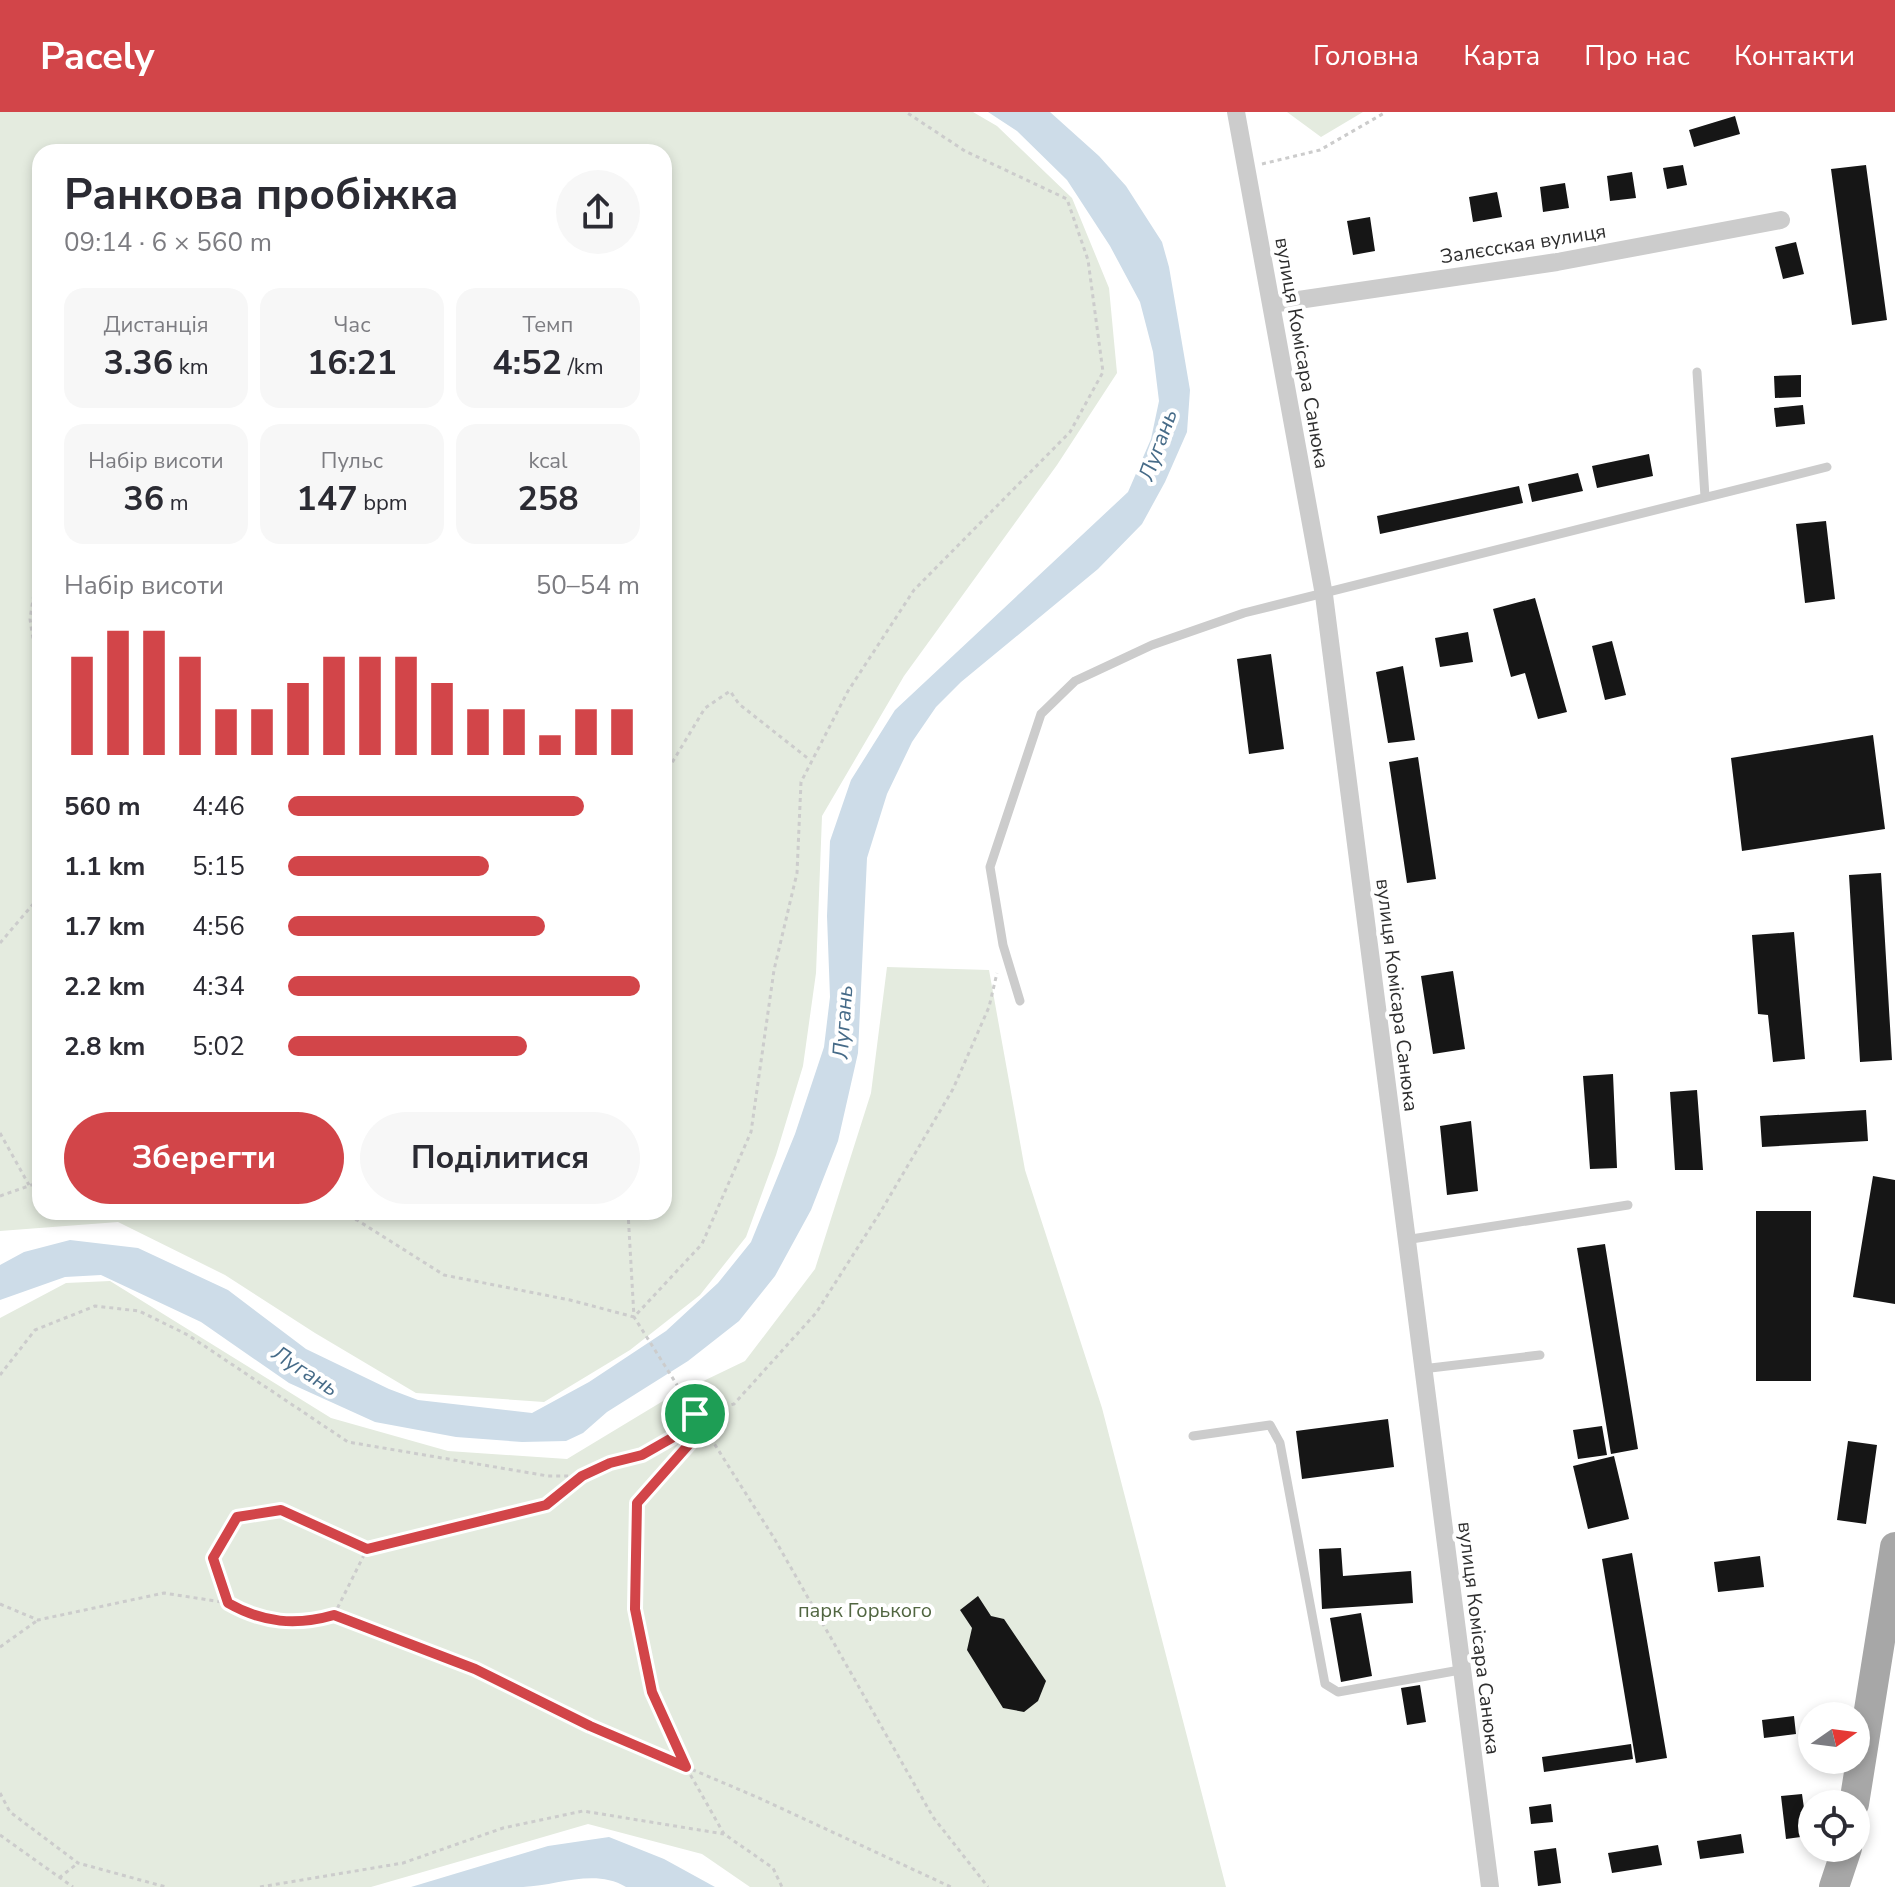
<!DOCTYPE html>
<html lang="uk">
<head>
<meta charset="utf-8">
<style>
	body { margin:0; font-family:"Nunito Sans",sans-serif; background:#f7f7f7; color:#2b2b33; height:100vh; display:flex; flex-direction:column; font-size:30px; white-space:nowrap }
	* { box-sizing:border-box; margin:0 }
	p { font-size:26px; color:#7c7c81 }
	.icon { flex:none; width:44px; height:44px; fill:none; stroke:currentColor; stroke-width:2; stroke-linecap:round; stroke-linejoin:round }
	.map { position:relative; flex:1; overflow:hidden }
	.sheet { position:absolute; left:32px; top:32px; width:640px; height:1076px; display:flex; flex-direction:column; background:#fff; border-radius:24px; box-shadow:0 4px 12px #0003 }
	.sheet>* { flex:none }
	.needle { width:52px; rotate:76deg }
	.controls { position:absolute; left:1798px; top:1590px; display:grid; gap:16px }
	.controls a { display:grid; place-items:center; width:72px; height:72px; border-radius:50%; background:#fff; box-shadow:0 4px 12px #0003; font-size:40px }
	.pin { position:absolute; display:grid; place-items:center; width:68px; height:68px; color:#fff; margin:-34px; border:4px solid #fff; border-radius:50%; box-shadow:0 2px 8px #0007 }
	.round { display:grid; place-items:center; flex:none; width:84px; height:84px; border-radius:42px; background:#f7f7f7 }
	.summary { display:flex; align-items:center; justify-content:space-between; height:136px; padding:0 32px }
	h1 { font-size:44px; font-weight:700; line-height:60px }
	.metrics { display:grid; grid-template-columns:repeat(3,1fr); gap:12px; height:136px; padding:8px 32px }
	.metrics div { display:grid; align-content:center; border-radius:20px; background:#f7f7f7; text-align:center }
	.metrics b { font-size:34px; font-weight:700 }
	.metrics small { font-size:22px; font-weight:400 }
	.metrics p { font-size:22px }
	.chart { height:224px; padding:16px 32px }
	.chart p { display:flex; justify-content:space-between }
	.chart svg { width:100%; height:144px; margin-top:8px; stroke:#d24549; stroke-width:6 }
	.button { display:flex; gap:16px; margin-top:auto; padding:16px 32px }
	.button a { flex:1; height:92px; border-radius:48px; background:#d24549; color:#fff; font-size:32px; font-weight:700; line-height:92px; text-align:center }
	.button a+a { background:#f7f7f7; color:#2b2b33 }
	ul { padding:0 32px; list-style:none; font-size:26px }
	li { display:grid; grid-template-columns:128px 96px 1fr; align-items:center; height:60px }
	li i { height:20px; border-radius:10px; background:#d24549 }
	header { display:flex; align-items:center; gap:48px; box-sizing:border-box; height:112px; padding:0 40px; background:#d24549; color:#fff }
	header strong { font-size:38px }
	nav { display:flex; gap:44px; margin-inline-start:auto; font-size:28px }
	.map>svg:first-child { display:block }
</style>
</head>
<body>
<header>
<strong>Pacely</strong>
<nav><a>Головна</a><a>Карта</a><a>Про нас</a><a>Контакти</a></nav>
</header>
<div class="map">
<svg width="1895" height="1775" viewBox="0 0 1895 1775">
	<rect width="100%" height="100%" fill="#fff"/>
	<path fill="#e4ebdf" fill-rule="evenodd" d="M0,0H973L997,14L1072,86L1109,176L1117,261L1057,353L904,564L822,704L816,861L803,954L776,1043L746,1125L700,1183L630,1238L544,1290L416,1281L315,1221L225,1163L118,1110L0,1119ZM40,40H664V1100H40Z
		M1287,0H1363L1321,25Z
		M887,855L989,858L1025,1058L1102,1296L1226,1775H750L702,1742L588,1712L371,1775H0V1206L66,1171L110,1169L331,1306L448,1339L567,1347L668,1286L745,1249L815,1157L871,981Z"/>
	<path fill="#cddce8" d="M988,0H1050L1099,44L1126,74L1162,130L1169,155L1190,278L1187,320L1165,370L1142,412L1098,457L961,570L936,595L912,630L887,682L867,746L858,941L838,1029L811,1098L775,1164L739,1209L688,1249L607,1300L583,1321L566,1329L522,1330L456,1325L375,1310L289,1271L201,1210L101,1163L65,1165L0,1188V1153L24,1140L70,1128L138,1136L228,1178L306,1237L389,1277L418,1288L532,1301L589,1270L666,1219L718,1171L751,1130L795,1022L824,935L830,885L827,804L830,729L851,668L895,598L1128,380L1151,327L1159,289L1153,240L1140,190L1110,134L1067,68L1017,19Z
		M609,1725L664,1747L715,1775H626C594,1756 557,1774 523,1775C486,1775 448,1775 411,1775L548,1734Z"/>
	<path fill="#161616" d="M1735,4L1740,22L1694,35L1689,18Z
		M1683,53L1687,73L1667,77L1663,56Z
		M1866,53L1887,208L1852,213L1831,57Z
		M1632,60L1636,86L1610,89L1607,64Z
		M1565,71L1569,96L1543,100L1540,75Z
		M1497,80L1502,105L1473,110L1469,85Z
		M1370,105L1375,139L1353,143L1347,109Z
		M1796,130L1804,162L1783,167L1775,135Z
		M1801,263V285L1775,286L1774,264Z
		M1803,293L1805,312L1776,315L1774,296Z
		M1649,342L1653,364L1597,376L1592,354Z
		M1578,361L1583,379L1532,390L1528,372Z
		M1519,374L1523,391L1380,422L1377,404Z
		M1826,409L1835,487L1805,491L1796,412Z
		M1535,486L1567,600L1538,607L1525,561L1511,565L1493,497Z
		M1468,520L1473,550L1440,555L1435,526Z
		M1612,529L1626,583L1605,588L1592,534Z
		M1271,542L1284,637L1249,642L1237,547Z
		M1403,554L1415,628L1388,631L1376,560Z
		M1873,623L1885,717L1742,739L1731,646Z
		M1418,645L1436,767L1407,771L1389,650Z
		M1881,761L1892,948L1860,950L1849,763Z
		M1794,820L1805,947L1773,950L1768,903L1758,902L1752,823Z
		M1453,859L1465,937L1433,942L1421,864Z
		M1613,962L1617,1056L1590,1057L1583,964Z
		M1697,978L1703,1058H1675L1670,980Z
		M1866,998L1868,1029L1762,1035L1760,1004Z
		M1471,1009L1478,1079L1447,1083L1440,1014Z
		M1873,1064L1895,1068V1192L1853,1185Z
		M1756,1099H1811V1269H1756Z
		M1605,1132L1638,1337L1611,1342L1577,1136Z
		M1388,1307L1394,1355L1302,1367L1296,1319Z
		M1602,1314L1607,1343L1578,1347L1573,1318Z
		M1848,1329L1877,1333L1866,1412L1837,1408Z
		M1614,1344L1629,1407L1588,1417L1573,1354Z
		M1341,1436L1343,1464L1411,1459L1413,1491L1322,1497L1319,1437Z
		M1632,1441L1667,1646L1636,1651L1602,1447Z
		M1760,1444L1764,1475L1718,1480L1714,1450Z
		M978,1484L991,1504L1004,1507L1046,1569L1038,1589L1024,1600L1003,1596L967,1538L972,1516L960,1498Z
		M1361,1501L1372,1564L1341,1570L1330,1506Z
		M1420,1573L1426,1610L1407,1613L1401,1576Z
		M1794,1604L1796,1622L1764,1626L1762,1608Z
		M1631,1632L1633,1647L1544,1660L1542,1645Z
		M1802,1682L1808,1724L1786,1727L1781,1684Z
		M1551,1692L1553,1710L1531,1712L1529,1695Z
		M1741,1722L1744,1741L1700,1747L1697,1729Z
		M1658,1733L1662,1753L1612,1761L1608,1741Z
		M1556,1736L1561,1771L1538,1774L1534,1739Z"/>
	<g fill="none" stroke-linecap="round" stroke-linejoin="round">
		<path stroke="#ccc" stroke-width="3" stroke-dasharray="4 4" stroke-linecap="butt" d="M1262,52L1320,38L1386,0
			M35,475L30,507L40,573
			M664,664L705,596L730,579L739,592L810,648
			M0,831L40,784
			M0,1021L29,1073
			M0,1084L40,1070
			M268,1100L275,1106L315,1100
			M324,1100L357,1108L444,1163L570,1188L634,1205L702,1132L751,1020L774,858L797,761L801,670L848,579L914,478L1070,320L1103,260L1088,148L1067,87L965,39L906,0
			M628,1100L634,1205L774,1426L933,1705L988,1775
			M0,1263L35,1218L95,1194L139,1199L188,1223L348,1330L548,1364H580
			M695,1302L691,1330L637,1391L635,1497L652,1580L686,1655L724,1722L773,1756L782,1775
			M367,1437L546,1393L582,1364L610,1351L642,1343L677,1323L695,1302L734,1292L816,1201L881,1099L953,977L989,895L997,861
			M228,1491L213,1446L237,1405L281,1398L367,1437L334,1503
			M0,1492L38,1508L164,1481L228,1491L272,1510L314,1509L334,1503L475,1557L590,1614L759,1686L951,1775
			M0,1535L38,1508
			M0,1681L10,1700L78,1751L166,1775
			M0,1723L73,1775
			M59,1766L78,1751
			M260,1775L403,1751L503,1716L583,1699L724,1722"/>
		<path stroke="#ccc" stroke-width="9" d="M1697,260L1705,385
			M1020,889L1003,833L990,755L1041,602L1075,569L1152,533L1244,501L1827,355
			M1405,1128L1628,1093
			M1422,1257L1540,1243
			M1193,1324L1270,1313L1280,1331L1325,1572L1338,1580L1460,1558"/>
		<path stroke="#ccc" stroke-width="18" d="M1236,0L1324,483L1490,1775
			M1271,192L1557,150L1781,108"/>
		<path stroke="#a7a7a7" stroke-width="30" d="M1854,1692L1895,1435
			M1834,1775L1847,1736"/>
	</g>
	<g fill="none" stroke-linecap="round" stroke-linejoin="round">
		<g stroke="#fff" stroke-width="16">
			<path id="route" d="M695,1302L691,1330L637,1391L635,1497L652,1580L686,1655L590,1614L475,1557L334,1503C296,1514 263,1511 228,1491L213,1446L237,1405L281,1398L367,1437L546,1393L582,1364L610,1351L642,1343L677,1323Z"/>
		</g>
		<use href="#route" stroke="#d24549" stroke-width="10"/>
	</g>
	<g text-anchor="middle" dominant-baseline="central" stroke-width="8" stroke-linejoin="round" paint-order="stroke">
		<g font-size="20" fill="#2f2f2f" stroke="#fff">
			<text transform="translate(1523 132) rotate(-9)">Залєсская вулиця</text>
			<text transform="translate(1302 241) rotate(80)">вулиця Комісара Санюка</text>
			<text transform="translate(1397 883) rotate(83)">вулиця Комісара Санюка</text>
			<text transform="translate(1479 1526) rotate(83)">вулиця Комісара Санюка</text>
		</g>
		<g font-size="20" fill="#516641" stroke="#fff">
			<text x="865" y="1498">парк Горького</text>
		</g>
		<g font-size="22" font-style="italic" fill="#466b88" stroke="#fff">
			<text transform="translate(1158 333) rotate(-70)">Лугань</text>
			<text transform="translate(843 910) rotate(-86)">Лугань</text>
			<text transform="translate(305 1259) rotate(33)">Лугань</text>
		</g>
	</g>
</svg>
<div class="controls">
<a><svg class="needle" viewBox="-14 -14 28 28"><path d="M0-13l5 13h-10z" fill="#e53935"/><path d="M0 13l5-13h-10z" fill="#7c7c81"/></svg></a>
<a><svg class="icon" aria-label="locate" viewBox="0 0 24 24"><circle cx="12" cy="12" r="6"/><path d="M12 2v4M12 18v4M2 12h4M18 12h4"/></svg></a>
</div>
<div class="pin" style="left:695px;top:1302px;background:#1e9e55"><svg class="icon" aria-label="arrive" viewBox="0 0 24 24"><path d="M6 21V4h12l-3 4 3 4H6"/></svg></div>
<section class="sheet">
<div class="summary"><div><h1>Ранкова пробіжка</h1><p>09:14 · 6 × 560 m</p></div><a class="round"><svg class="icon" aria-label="share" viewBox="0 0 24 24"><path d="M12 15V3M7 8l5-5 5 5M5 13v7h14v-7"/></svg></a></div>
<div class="metrics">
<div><p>Дистанція</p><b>3.36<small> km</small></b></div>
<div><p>Час</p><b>16:21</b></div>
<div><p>Темп</p><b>4:52<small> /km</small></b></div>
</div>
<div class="metrics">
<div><p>Набір висоти</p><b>36<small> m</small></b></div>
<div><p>Пульс</p><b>147<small> bpm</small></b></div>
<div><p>kcal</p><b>258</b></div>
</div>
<div class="chart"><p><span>Набір висоти</span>50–54 m</p>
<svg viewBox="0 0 160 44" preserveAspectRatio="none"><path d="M5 44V14M15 44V6M25 44V6M35 44V14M45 44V30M55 44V30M65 44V22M75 44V14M85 44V14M95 44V14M105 44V22M115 44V30M125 44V30M135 44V38M145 44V30M155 44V30"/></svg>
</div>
<ul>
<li><b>560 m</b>4:46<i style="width:84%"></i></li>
<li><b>1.1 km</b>5:15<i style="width:57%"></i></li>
<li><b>1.7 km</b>4:56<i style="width:73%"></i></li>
<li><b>2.2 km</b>4:34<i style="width:100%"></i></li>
<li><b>2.8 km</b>5:02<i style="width:68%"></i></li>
</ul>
<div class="button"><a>Зберегти</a><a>Поділитися</a></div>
</section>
</div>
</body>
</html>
